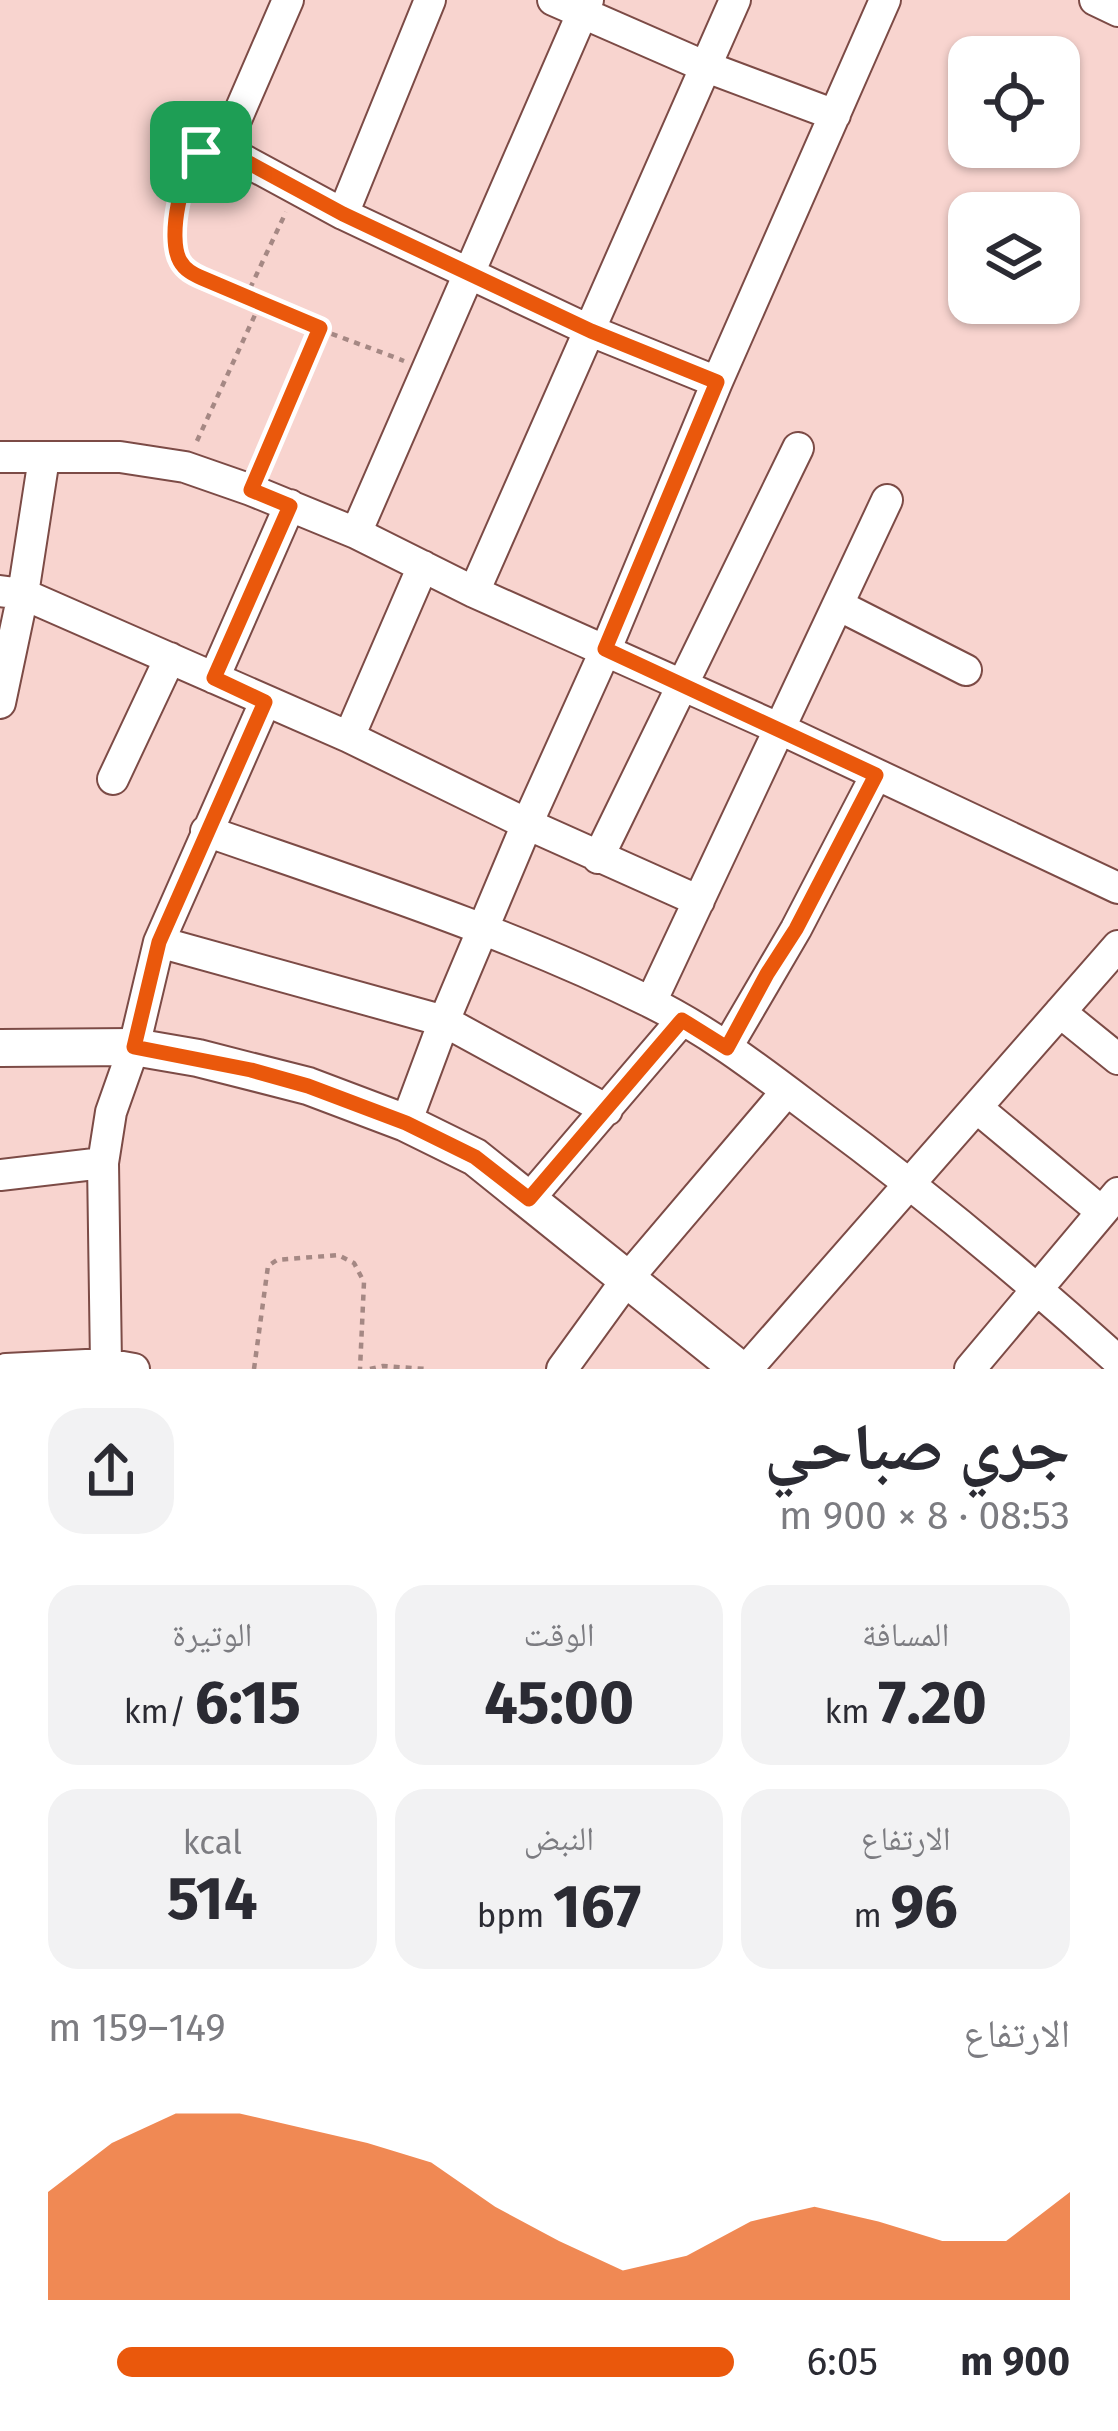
<!DOCTYPE html>
<html lang="ar">
<head>
<meta charset="utf-8">
<style>
	body { margin:0; font-family:"Fira Sans","Noto Naskh Arabic",sans-serif; background:#f2f2f3; color:#2b2b33; direction:rtl; height:100vh; display:flex; flex-direction:column; font-size:45px; white-space:nowrap }
	* { box-sizing:border-box; margin:0 }
	p { font-size:39px; color:#7c7c81 }
	.icon { flex:none; width:66px; height:66px; fill:none; stroke:currentColor; stroke-width:2; stroke-linecap:round; stroke-linejoin:round }
	.map { position:relative; height:1369px; overflow:hidden; direction:ltr }
	.details { display:flex; flex-direction:column; background:#fff; flex:1 }
	.details>* { flex:none }
	.fabs { position:absolute; left:948px; top:36px; display:grid; gap:24px }
	.fabs a { display:grid; place-items:center; width:132px; height:132px; border-radius:24px; background:#fff; box-shadow:0 3px 9px #0004; font-size:60px }
	.pin { position:absolute; display:grid; place-items:center; width:102px; height:102px; color:#fff; margin:-51px; border-radius:24px; box-shadow:0 6px 18px #0006 }
	.round { display:grid; place-items:center; flex:none; width:126px; height:126px; border-radius:36px; background:#f2f2f3 }
	.summary { display:flex; align-items:center; justify-content:space-between; height:204px; padding:0 48px }
	h1 { font-size:66px; font-weight:700; line-height:90px }
	.metrics { display:grid; grid-template-columns:repeat(3,1fr); gap:18px; height:204px; padding:12px 48px }
	.metrics div { display:grid; align-content:center; border-radius:30px; background:#f2f2f3; text-align:center }
	.metrics b { font-size:60px; font-weight:700 }
	.metrics small { font-size:33px; font-weight:400 }
	.metrics p { font-size:33px }
	.chart { height:336px; padding:24px 48px }
	.chart p { display:flex; justify-content:space-between }
	.chart svg { width:100%; height:216px; margin-top:12px; fill:#ea580c; opacity:.7 }
	ul { padding:0 48px; list-style:none; font-size:39px }
	li { display:grid; grid-template-columns:192px 144px 1fr; align-items:center; height:90px }
	li i { height:30px; border-radius:15px; background:#ea580c }
	.map>svg:first-child { display:block }
</style>
</head>
<body>
<div class="map">
<svg width="1118" height="1369" viewBox="0 0 1118 1369">
	<rect width="100%" height="100%" fill="#f8d4cf"/>
	<g fill="none" stroke-linecap="round" stroke-linejoin="round">
		<g stroke="#7c4b46" stroke-width="34">
			<path id="minor" d="M288,0L229,136L230,150L236,156L343,214L591,331L717,382
				M553,0L704,66L835,115
				M1095,0L1118,11
				M343,214L430,0
				M0,457H120L185,467L251,490L356,533L474,592L778,728L1118,888
				M356,533L588,0
				M0,591L23,594L349,737L527,824L699,901
				M474,592L735,0
				M838,605L966,670
				M214,678L290,505
				M0,703L23,594L44,458
				M349,737L423,566
				M113,779L170,658
				M206,831C355,883 506,931 648,1001C708,1030 762,1072 815,1112C921,1190 1021,1273 1118,1361
				M598,858L798,448
				M159,942L444,1021L607,1110
				M651,1002L887,500
				M1060,1012L1118,1059
				M727,1047L796,929L876,775
				M977,1108L1102,1212
				M406,1123L444,1021L527,824L606,649L717,382L885,0
				M0,1175L103,1163
				M529,1199L682,1020
				M106,1364L103,1163L111,1112L134,1047L159,942L265,702
				M6,1369L106,1364L134,1369
				M562,1369L628,1278L787,1091
				M747,1369L1118,946
				M970,1369L1118,1193"/>
		</g>
		<g stroke="#7c4b46" stroke-width="40">
			<path id="tertiary" d="M0,1048L134,1047L198,1058L308,1086L406,1123L475,1157L739,1369"/>
		</g>
		<path stroke="#a58884" stroke-width="4.5" stroke-dasharray="6 6" stroke-linecap="butt" d="M205,151C189,165 183,187 178,209C174,226 170,248 181,263C198,288 367,346 404,361
			M245,299L286,212
			M197,441L260,304
			M260,468L319,329
			M254,1369L268,1266L277,1260L338,1255L354,1263L364,1282L360,1369
			M370,1369L383,1366L426,1369"/>
		<use href="#minor" stroke="#fff" stroke-width="30"/>
		<use href="#tertiary" stroke="#fff" stroke-width="36"/>
	</g>
	<g fill="none" stroke-linecap="round" stroke-linejoin="round">
		<g stroke="#fff" stroke-width="24">
			<path id="route" d="M228,143L236,156L343,214L591,331L717,382L605,649L876,775L796,929L767,974L727,1048L682,1020L529,1199L475,1157L406,1123L308,1086L251,1070L134,1047L159,942L265,702L214,678L290,506L251,490L320,328L202,278C193,274 185,270 180,261C167,238 181,170 201,153C207,148 220,146 228,143Z"/>
		</g>
		<use href="#route" stroke="#ea580c" stroke-width="15"/>
	</g>
</svg>
<div class="fabs">
<a><svg class="icon" aria-label="locate" viewBox="0 0 24 24"><circle cx="12" cy="12" r="6"/><path d="M12 2v4M12 18v4M2 12h4M18 12h4"/></svg></a>
<a><svg class="icon" aria-label="layers" viewBox="0 0 24 24"><path d="M12 4l9 5-9 5-9-5zM3 14l9 5 9-5"/></svg></a>
</div>
<div class="pin" style="left:201px;top:152px;background:#1e9e55"><svg class="icon" aria-label="arrive" viewBox="0 0 24 24"><path d="M6 21V4h12l-3 4 3 4H6"/></svg></div>
</div>
<section class="details">
<div class="summary"><div><h1>جري صباحي</h1><p>08:53 · 8 × 900 m</p></div><a class="round"><svg class="icon" aria-label="share" viewBox="0 0 24 24"><path d="M12 15V3M7 8l5-5 5 5M5 13v7h14v-7"/></svg></a></div>
<div class="metrics">
<div><p>المسافة</p><b>7.20<small> km</small></b></div>
<div><p>الوقت</p><b>45:00</b></div>
<div><p>الوتيرة</p><b>6:15<small> /km</small></b></div>
</div>
<div class="metrics">
<div><p>الارتفاع</p><b>96<small> m</small></b></div>
<div><p>النبض</p><b>167<small> bpm</small></b></div>
<div><p>kcal</p><b>514</b></div>
</div>
<div class="chart"><p><span>الارتفاع</span>149–159 m</p>
<svg viewBox="0 0 160 44" preserveAspectRatio="none"><path d="M0 44V22L10 12L20 6L30 6L40 9L50 12L60 16L70 25L80 32L90 38L100 35L110 28L120 25L130 28L140 32L150 32L160 22V44z"/></svg>
</div>
<ul>
<li><b>900 m</b>6:05<i style="width:90%"></i></li>
</ul>
</section>
</body>
</html>
